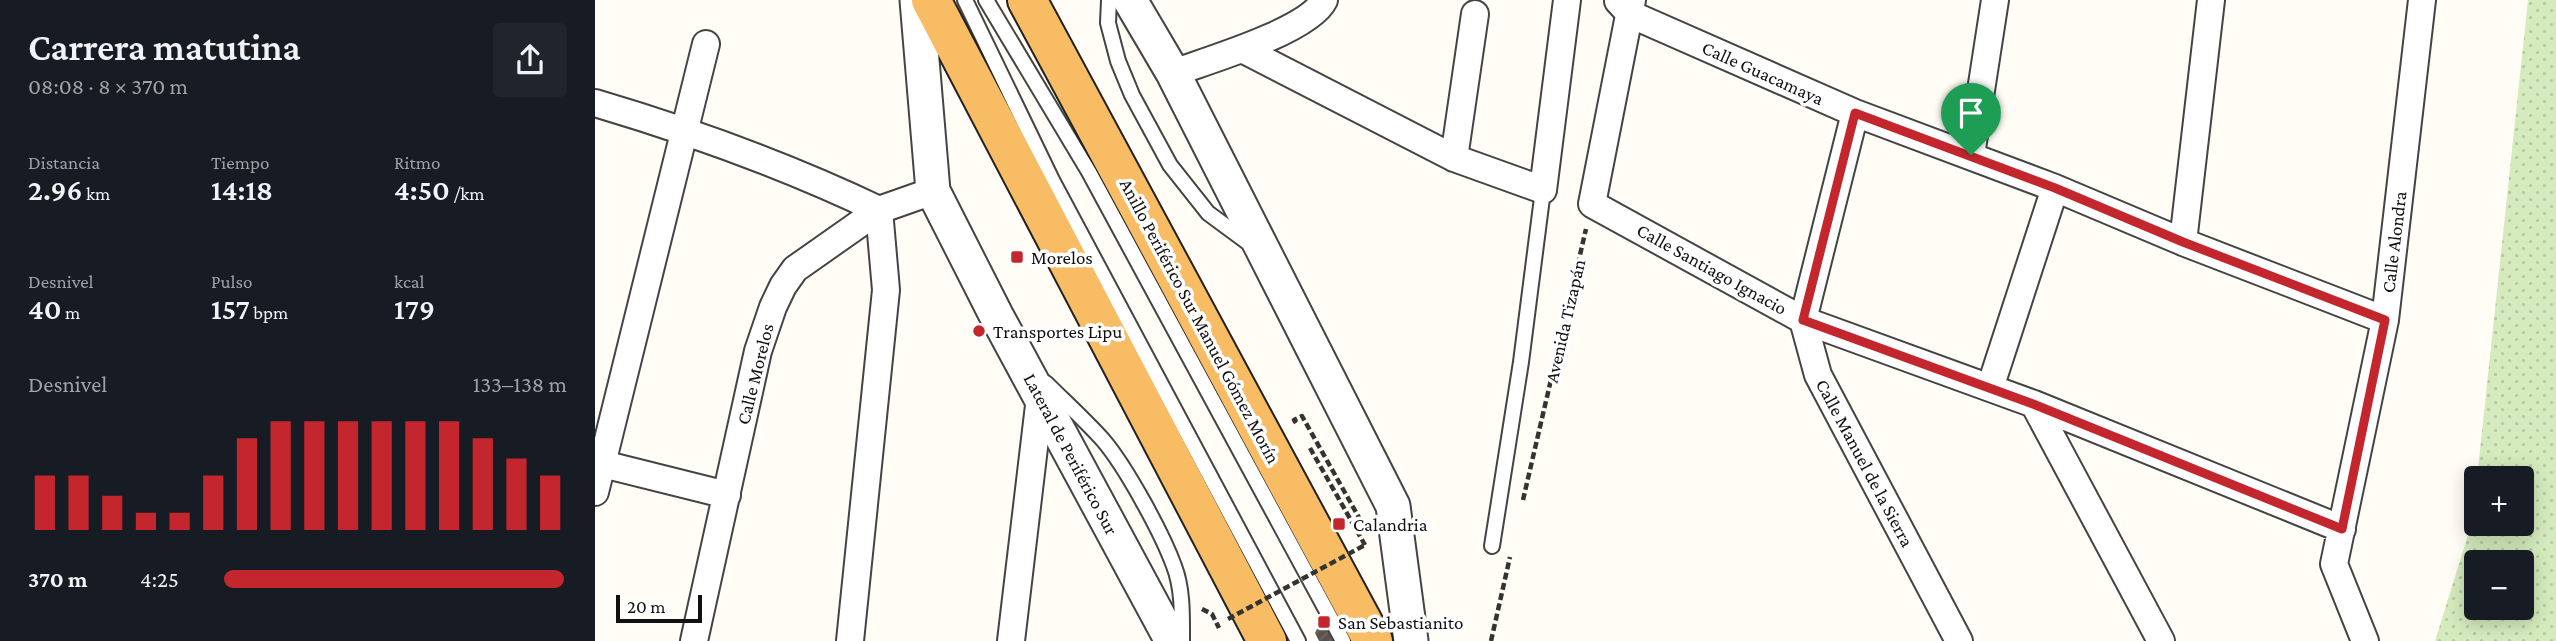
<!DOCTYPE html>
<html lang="es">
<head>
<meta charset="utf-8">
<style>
	body { margin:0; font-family:"Crimson Pro",serif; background:#20242c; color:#f1f3f6; height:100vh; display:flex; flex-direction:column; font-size:26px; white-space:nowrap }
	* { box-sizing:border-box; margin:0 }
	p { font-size:23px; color:#9ea1a6 }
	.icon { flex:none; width:38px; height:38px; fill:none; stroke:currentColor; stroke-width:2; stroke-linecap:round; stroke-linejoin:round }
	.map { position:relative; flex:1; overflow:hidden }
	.side { display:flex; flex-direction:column; background:#171b24; width:595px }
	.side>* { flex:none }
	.controls { position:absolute; left:1869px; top:466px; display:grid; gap:14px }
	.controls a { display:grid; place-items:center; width:70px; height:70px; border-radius:7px; background:#171b24; box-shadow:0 4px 18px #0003; font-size:35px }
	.scale { position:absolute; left:21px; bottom:18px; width:86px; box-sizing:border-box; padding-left:7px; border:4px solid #111; border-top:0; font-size:19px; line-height:24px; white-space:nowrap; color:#111; -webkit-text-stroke:5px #fff; paint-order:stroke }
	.pin { position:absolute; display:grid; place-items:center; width:60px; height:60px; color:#fff; margin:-72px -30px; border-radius:50% 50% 50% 0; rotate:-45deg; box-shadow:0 0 7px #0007 }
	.pin .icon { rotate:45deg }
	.round { display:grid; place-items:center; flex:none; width:74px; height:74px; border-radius:7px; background:#20242c }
	.overview { display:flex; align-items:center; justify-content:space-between; height:119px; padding:0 28px }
	h1 { font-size:38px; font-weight:600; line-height:52px }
	.stats { display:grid; grid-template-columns:repeat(3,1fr); gap:10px; height:119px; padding:7px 28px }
	.stats div { display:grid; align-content:center }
	.stats b { font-size:30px; font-weight:600 }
	.stats small { font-size:19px; font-weight:400 }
	.stats p { font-size:19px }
	.chart { height:196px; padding:14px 28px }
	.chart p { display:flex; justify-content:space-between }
	.chart svg { width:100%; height:126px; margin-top:7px; stroke:#c4262e; stroke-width:6 }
	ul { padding:0 28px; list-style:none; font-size:23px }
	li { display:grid; grid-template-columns:112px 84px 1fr; align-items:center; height:52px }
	li i { height:18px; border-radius:9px; background:#c4262e }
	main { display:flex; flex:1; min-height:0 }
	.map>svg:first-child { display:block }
</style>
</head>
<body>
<main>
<section class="side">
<div class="overview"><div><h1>Carrera matutina</h1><p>08:08 · 8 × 370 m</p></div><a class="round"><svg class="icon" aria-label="share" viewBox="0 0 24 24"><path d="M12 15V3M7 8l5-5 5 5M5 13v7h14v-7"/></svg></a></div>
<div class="stats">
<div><p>Distancia</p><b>2.96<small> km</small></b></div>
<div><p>Tiempo</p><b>14:18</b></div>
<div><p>Ritmo</p><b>4:50<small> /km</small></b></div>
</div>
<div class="stats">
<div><p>Desnivel</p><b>40<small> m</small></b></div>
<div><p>Pulso</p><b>157<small> bpm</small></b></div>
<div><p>kcal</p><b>179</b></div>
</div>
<div class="chart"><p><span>Desnivel</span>133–138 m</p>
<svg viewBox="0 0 160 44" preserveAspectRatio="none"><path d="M5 44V25M15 44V25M25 44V32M35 44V38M45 44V38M55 44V25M65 44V12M75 44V6M85 44V6M95 44V6M105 44V6M115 44V6M125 44V6M135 44V12M145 44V19M155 44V25"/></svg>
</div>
<ul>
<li><b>370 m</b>4:25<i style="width:99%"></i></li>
</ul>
</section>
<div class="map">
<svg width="1961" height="641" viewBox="0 0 1961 641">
	<defs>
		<pattern id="grass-dots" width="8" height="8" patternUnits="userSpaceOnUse" patternTransform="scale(1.75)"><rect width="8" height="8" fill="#d5ebbd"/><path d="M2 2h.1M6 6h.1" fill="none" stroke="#b6c8a1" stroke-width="1.8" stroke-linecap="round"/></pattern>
		<pattern id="building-hatch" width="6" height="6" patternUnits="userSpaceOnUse" patternTransform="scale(1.75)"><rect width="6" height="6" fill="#5a524d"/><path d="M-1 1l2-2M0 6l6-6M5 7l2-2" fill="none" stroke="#6d6662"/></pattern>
	</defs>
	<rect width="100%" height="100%" fill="#fffdf5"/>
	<path fill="url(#grass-dots)" fill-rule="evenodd" d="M1933,0H1961V641H1840L1878,519L1881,486V523H1927V478H1882ZM1881,562H1927V607H1881Z"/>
	<path fill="url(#building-hatch)" d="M729,615L743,641H724L720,633Z"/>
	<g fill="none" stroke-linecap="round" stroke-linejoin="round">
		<g stroke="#444" stroke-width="18">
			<path id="service" d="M370,0L457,180L703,641
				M391,0L494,172L748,641
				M514,0L513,23L523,61L537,95L575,165L613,213L655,244
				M451,383C470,402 490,420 508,440C531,467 567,533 579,566C588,589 587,617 587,641
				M897,546L926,362L948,190"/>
		</g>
		<g stroke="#444" stroke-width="30">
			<path id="minor" d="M1037,0L997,204L1208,320L1439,404L1747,529
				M1023,1L1035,14L1260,113L1460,188L1588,242L1790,320
				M647,49L859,158L948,190L972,0
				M578,73C611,61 714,31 729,0
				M0,103C98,132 192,166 284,210L291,290L255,641
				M1260,113L1208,320L1223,375L1364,641
				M1376,155L1400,0
				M859,158L880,14
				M1588,242L1616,0
				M1395,388L1460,188
				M1439,404L1566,641
				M0,462L132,495
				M0,492L111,44
				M99,641L163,351L178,307L188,286L200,269L284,210L338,191
				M416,641L445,397
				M1770,641L1739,564L1790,320L1827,0"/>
		</g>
		<g stroke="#444" stroke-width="37">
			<path id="tertiary" d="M322,0L338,191L401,315L577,641
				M535,0L578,73L798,506L816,641"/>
		</g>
		<g stroke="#222" stroke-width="42">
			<path id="trunk" d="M336,0L672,641
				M432,0L778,641"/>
		</g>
		<path stroke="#333" stroke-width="4.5" stroke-dasharray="7 3.5" stroke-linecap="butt" d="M701,423L699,420L707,416L767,523L769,522
			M715,448L770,545
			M928,500L991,229
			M607,609L617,614L624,628
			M896,641L915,557"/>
		<use href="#service" stroke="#fff" stroke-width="14"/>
		<use href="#minor" stroke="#fff" stroke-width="26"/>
		<use href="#tertiary" stroke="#fff" stroke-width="33"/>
		<use href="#trunk" stroke="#f7bc64" stroke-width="38"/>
		<path stroke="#333" stroke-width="4.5" stroke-dasharray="7 3.5" stroke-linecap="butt" d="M633,619L770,545"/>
	</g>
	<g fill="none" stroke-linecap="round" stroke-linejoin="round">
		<g stroke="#fff" stroke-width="14">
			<path id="route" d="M1260,113L1460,188L1588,242L1790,320L1747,529L1438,404L1208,320Z"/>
		</g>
		<use href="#route" stroke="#c4262e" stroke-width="9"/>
	</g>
	<g fill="#c4262e" stroke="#fff" stroke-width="2.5">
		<rect x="415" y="250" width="14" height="14" rx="3.5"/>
		<circle cx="384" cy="331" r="7"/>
		<rect x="737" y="517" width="14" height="14" rx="3.5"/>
		<rect x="722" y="615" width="14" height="14" rx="3.5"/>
	</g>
	<g text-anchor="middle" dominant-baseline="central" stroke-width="7" stroke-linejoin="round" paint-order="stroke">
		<g font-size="19" fill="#111" stroke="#fff">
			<text transform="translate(1168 73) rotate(24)">Calle Guacamaya</text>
			<text transform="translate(1799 242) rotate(-83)">Calle Alondra</text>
			<text transform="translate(1117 269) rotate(29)">Calle Santiago Ignacio</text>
			<text transform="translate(605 321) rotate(62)">Anillo Periférico Sur Manuel Gómez Morín</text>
			<text transform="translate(970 321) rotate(-77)">Avenida Tizapán</text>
			<text transform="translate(160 374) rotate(-76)">Calle Morelos</text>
			<text transform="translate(476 454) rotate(62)">Lateral de Periférico Sur</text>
			<text transform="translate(1270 463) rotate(62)">Calle Manuel de la Sierra</text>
		</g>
		<g font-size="19" fill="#111" stroke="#fff" text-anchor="start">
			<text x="436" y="257">Morelos</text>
			<text x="398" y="331">Transportes Lipu</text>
			<text x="758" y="524">Calandria</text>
			<text x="743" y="622">San Sebastianito</text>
		</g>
	</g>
</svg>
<div class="controls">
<a>+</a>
<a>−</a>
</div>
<div class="scale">20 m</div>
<div class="pin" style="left:1376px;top:155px;background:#1e9e55"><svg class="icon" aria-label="arrive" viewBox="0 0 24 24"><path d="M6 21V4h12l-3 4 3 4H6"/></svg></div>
</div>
</main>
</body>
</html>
